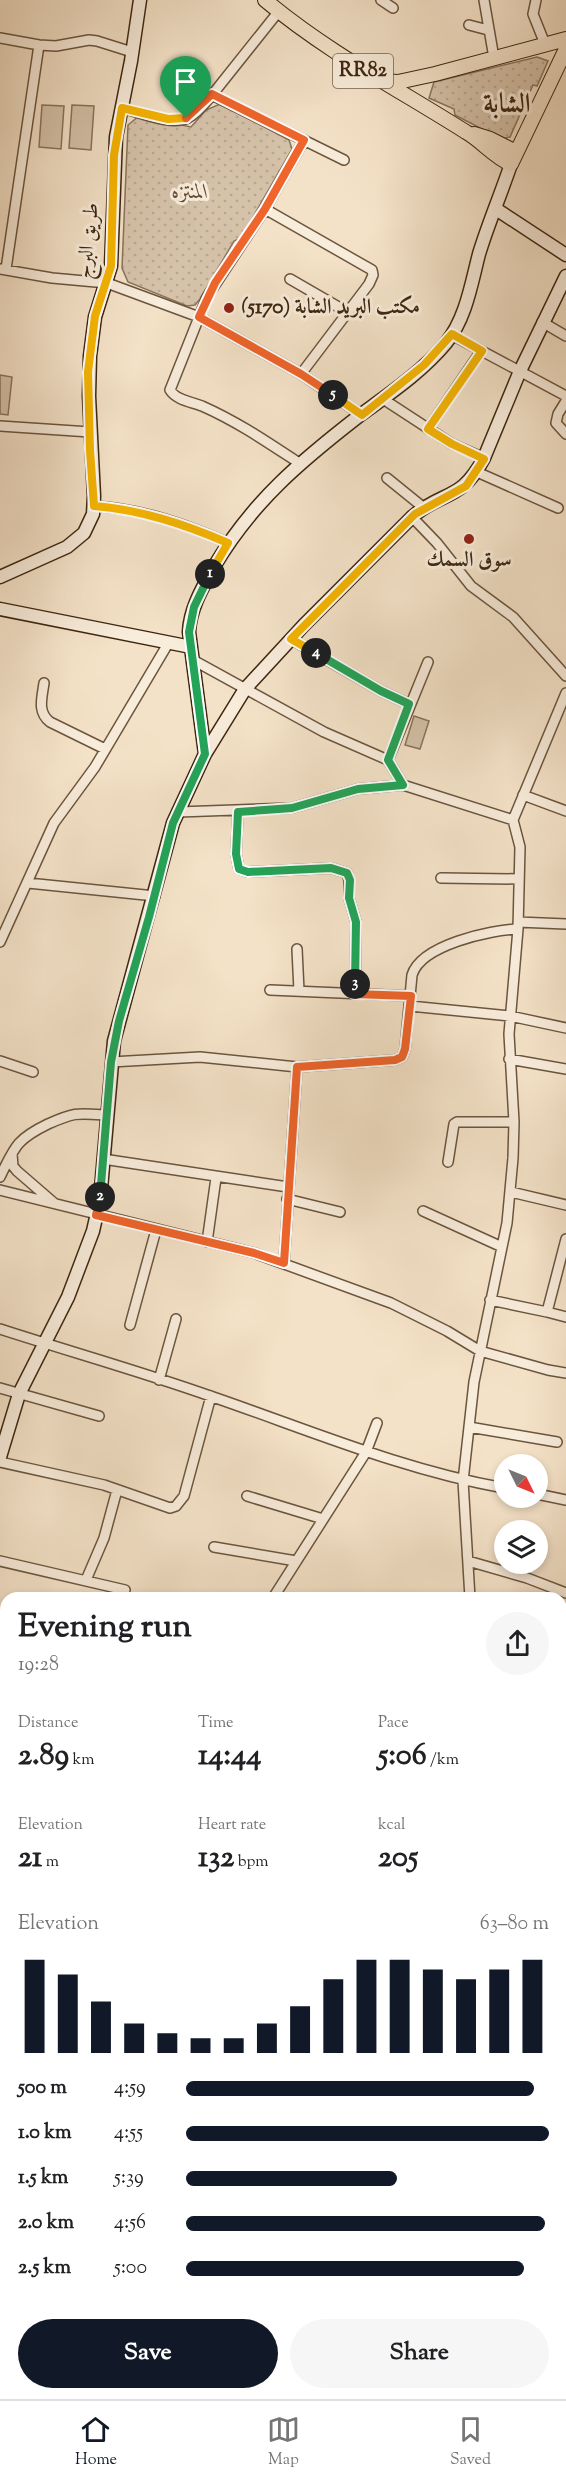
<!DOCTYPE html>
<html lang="en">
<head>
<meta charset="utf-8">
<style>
	body { margin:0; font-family:"Sorts Mill Goudy",Amiri,serif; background:#f6f6f6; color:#202124; height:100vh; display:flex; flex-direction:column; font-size:22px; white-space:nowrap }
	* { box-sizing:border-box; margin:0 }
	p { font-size:20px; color:#757577 }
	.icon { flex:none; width:33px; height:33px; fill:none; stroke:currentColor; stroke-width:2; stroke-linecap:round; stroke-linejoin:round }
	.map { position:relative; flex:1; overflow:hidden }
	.sheet { position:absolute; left:0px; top:1592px; width:567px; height:808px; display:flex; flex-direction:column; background:#fff; border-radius:18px 18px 0 0; box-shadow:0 3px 9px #0003 }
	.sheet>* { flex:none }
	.needle { width:39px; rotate:133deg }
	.tools { position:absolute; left:494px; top:1454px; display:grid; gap:12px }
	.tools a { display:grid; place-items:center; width:54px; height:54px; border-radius:50%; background:#fff; box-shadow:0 3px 9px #0003; font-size:30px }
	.pin { position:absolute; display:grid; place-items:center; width:51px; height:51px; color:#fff; margin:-62px -26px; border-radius:50% 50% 50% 0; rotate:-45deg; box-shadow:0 0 6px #0007 }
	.pin .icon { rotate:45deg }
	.km { position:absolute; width:30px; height:30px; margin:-15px; border-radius:50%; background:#222; color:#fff; font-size:16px; line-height:30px; text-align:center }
	.round { display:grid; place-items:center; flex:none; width:63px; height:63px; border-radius:32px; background:#f6f6f6 }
	.head { display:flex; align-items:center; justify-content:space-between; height:102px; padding:0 18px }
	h1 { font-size:33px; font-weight:700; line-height:45px }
	.metrics { display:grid; grid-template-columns:repeat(3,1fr); gap:9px; height:102px; padding:6px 18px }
	.metrics div { display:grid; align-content:center }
	.metrics b { font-size:30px; font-weight:700 }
	.metrics small { font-size:16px; font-weight:400 }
	.metrics p { font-size:16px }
	.chart { height:168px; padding:12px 18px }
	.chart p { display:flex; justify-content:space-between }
	.chart svg { width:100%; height:108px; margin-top:6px; stroke:#111827; stroke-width:6 }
	.button { display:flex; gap:12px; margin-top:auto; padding:12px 18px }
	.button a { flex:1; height:69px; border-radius:36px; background:#111827; color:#fff; font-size:24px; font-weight:700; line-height:69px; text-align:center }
	.button a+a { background:#f6f6f6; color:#202124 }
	ul { padding:0 18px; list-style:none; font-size:20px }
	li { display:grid; grid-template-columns:96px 72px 1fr; align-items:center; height:45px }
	li i { height:15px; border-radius:8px; background:#111827 }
	.menu { display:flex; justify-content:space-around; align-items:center; height:84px; border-top:2px solid #e0e0e0; background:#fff; font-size:16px; color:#757577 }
	.menu a { display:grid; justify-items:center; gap:3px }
	.menu .current { color:#111827 }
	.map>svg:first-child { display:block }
</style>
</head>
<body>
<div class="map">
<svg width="566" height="2399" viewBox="0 0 566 2399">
	<defs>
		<pattern id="park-dots" width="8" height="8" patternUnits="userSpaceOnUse" patternTransform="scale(1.5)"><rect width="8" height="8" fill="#d5c2a9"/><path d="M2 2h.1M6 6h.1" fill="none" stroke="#b8a790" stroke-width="1.8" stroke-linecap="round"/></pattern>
	</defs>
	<rect width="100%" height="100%" fill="#f4e2c8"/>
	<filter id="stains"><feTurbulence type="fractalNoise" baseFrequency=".00333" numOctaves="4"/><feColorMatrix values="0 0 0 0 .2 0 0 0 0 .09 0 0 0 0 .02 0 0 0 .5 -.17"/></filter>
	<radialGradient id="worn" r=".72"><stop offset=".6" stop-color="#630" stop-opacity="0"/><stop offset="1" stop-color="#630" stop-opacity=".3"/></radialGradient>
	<path fill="url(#park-dots)" stroke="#89745c" stroke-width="1.5" d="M537,57L548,61L537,86L533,85L510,137L501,139L455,115L454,109L429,98L434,82Z
		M220,104L289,140L292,149L241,238L234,241L200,299L195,305L187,306L128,282L122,268L128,125L139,116L191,127L206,110Z"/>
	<path fill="#d5c2a9" stroke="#89745c" stroke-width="1.5" d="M42,105L64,106L61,149L39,147Z
		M72,105L94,106L91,150L69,148Z
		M0,375L12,377L8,415L0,414Z
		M414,716L429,721L420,749L405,745Z"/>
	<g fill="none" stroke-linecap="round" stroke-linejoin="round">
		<g stroke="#6b553d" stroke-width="12">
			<path id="street" d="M381,0L393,8
				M484,0L494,58
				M536,0L533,14L545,44
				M469,25L488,30
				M0,38L39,45L56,46L89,40L97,41L132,52
				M212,95L344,160
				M121,108C140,112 170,126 188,118C198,113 205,103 212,95L279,11
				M265,209L372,270L373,275L369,284L301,374
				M0,269L52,278L107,283L199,317L301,374L362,415
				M6,269L39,45
				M290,279L347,312
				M542,322L566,336
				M452,335L566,396
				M383,399L452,444L484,458
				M566,401L558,414L556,423L566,434
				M0,426L90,432
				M428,429L481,351
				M299,463C267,442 238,422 202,406C192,402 176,400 170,390L207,297L265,209L304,140
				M477,472L558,508
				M387,478L424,508
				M94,506C142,509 185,524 228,543
				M412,517L437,543L471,586L513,617L566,676
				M291,639L381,691L409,704
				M193,660L324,732L388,760L403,785
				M44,683C42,698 37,712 50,722L105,749
				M388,760L428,662
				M523,795L566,811
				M178,812L292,808L358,789L403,785L513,820
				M238,812L236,854L239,869L247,872L331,868L347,873L349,880V898L356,922L355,994
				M441,878L519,879
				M28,883L155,896
				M518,922L566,924
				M0,942L54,823L95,767L169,642
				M297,949L299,991
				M270,990L410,996
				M410,1006L510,1016L566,1028
				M509,1059L566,1069
				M0,1061L33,1072
				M111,1062L200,1057L297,1067L395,1060L402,1057L405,1049L412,975C421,945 490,930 518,929
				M12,1154L13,1166L17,1171L54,1203
				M103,1159L288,1187
				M448,1162L454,1124L457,1122H514
				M0,1177C15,1146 17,1139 48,1124C75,1112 77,1113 106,1115
				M0,1190L254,1253L391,1303L447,1331L480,1351L548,1370L566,1373
				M511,1192L566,1205
				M287,1199L340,1212
				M423,1211L502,1247
				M207,1242L216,1178
				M284,1263L297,1067
				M490,1300L547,1312L566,1239
				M547,1312L566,1317
				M130,1325L156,1230
				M0,1329C71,1352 143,1372 213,1397C309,1430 403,1470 504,1488
				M159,1380L176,1319
				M0,1388L99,1416
				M469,1427L557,1442
				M0,1462L104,1485L170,1508L176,1506L184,1496L211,1396
				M537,1494L566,1500
				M247,1496L323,1519
				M214,1547L296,1561
				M0,1561L125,1590
				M468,1561L527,1578L566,1593
				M86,1580L104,1538L117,1490
				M273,1598L366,1452L377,1423
				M470,1598L463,1481L474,1382L507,1223L513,1158L514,1122L509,1034L518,929L520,847L513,820L566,693
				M0,1635L6,1637
				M561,1719L566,1720
				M0,1747L6,1749
				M561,1824H566
				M561,1838L566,1846
				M0,1935L6,1936
				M0,2010H6
				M561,2011L566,2000
				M0,2128L6,2129
				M561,2166L566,2167
				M561,2270L566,2268
				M561,2357L566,2358
				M483,2394L486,2399
				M44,2399V2394
				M145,2399L147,2394
				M227,2399L228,2394
				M260,2399L261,2394
				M441,2399L443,2394"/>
		</g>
		<g stroke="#3d260f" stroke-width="15">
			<path id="secondary" d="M496,209L566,255
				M0,577L67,547L84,533L93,514L94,496L89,396L90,356L95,317L111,266L116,137L131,61L140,0
				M0,609L191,647
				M205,754L189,632C190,608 203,587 215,565C253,501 301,461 359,416C389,394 422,372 446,343C466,318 471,285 479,254C488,224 501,194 511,164
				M0,1457L19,1394L68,1297L93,1231L100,1200L114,1041L173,823L205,754L245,689L304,625L412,517C443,490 461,502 484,458L520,371L566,276"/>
		</g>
		<g stroke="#3d260f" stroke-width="16">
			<path id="primary" d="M265,0C327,52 398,89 466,132C482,141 494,157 511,164L566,49
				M382,81L398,82L435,74L566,39
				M474,134L490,139L516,152"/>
		</g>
		<use href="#street" stroke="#f8ecdb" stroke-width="9"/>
		<use href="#secondary" stroke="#f8ecdb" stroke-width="12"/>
		<use href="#primary" stroke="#f4e2c8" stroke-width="14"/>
	</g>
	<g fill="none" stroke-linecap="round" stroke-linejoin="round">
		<g stroke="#fff" stroke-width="12">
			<path id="split-1" d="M186,118L168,119L122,108L114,155L111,266L95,316L88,372L90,450L94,506C142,510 184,524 228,543L210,574"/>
		</g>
		<g stroke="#fff" stroke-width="12">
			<path id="split-2" d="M100,1197L111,1062L119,1021L149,917L173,823L205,754L189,632L194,607L210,574"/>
		</g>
		<g stroke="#fff" stroke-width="12">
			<path id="split-3" d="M100,1197L96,1215L254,1253L284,1263L297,1067L395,1060L402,1057L405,1049L411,996L354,994L355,984"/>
		</g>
		<g stroke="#fff" stroke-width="12">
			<path id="split-4" d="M316,653L381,691L409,704L388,760L403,785L358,789L292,808L238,812L236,854L239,869L248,872L331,868L347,873L350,880L349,898L356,922L355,984"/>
		</g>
		<g stroke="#fff" stroke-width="12">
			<path id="split-5" d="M316,653L291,639L415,514L466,486L484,459L452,444L428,429L482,351L452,334L424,365L362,415L333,395"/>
		</g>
		<g stroke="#fff" stroke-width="12">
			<path id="split-6" d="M186,118L212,94L304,140L265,209L215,283L199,317L301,374L333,395"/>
		</g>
		<use href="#split-1" stroke="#f5b400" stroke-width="8"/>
		<use href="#split-2" stroke="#22a559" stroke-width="8"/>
		<use href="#split-3" stroke="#f0652b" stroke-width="8"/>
		<use href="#split-4" stroke="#22a559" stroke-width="8"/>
		<use href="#split-5" stroke="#f5b400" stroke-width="8"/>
		<use href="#split-6" stroke="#f0652b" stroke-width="8"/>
	</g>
	<g fill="#8f2418" stroke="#f8ecdb" stroke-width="2">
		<circle cx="229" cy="308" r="6"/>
		<circle cx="469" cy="539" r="6"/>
	</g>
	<g text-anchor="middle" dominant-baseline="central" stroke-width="6" stroke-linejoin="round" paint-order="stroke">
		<rect fill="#f8ecdb" stroke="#75614c" stroke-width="1.5" x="333" y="54" width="60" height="34" rx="4.5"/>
		<g font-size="20" font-weight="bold" fill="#3d260f">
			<text x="363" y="71">RR82</text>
		</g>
		<g font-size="21" font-style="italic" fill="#634d36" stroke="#f8ecdb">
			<text x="190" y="193">المنتزه</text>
		</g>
		<g font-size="21" fill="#3d260f" stroke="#f8ecdb">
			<text transform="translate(89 241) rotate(-84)">طريق البرج</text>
		</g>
		<g font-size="21" font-weight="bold" fill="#3d260f" stroke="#f8ecdb" text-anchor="start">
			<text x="241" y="308">مكتب البريد الشابة (5170)</text>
			<text x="469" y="561" text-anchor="middle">سوق السمك</text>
		</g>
		<g font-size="27" font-weight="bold" fill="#3d260f" stroke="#f8ecdb">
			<text x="507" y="105">الشابة</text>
		</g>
	</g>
	<rect width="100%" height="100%" filter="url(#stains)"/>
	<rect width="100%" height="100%" fill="url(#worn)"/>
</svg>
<div class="tools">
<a><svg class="needle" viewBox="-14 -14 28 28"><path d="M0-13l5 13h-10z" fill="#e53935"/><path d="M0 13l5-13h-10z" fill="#757577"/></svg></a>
<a><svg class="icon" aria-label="layers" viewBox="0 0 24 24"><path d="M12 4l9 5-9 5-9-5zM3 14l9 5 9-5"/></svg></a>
</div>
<div class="pin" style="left:186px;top:118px;background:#1e9e55"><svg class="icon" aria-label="arrive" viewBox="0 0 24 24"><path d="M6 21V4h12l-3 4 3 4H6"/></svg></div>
<b class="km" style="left:210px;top:574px">1</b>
<b class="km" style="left:100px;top:1197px">2</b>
<b class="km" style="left:355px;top:984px">3</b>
<b class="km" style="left:316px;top:653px">4</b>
<b class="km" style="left:333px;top:395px">5</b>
<section class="sheet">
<div class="head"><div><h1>Evening run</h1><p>19:28</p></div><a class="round"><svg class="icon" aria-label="share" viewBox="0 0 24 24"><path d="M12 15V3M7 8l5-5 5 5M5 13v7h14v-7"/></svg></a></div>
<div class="metrics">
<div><p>Distance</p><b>2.89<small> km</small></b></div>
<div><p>Time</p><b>14:44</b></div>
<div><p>Pace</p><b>5:06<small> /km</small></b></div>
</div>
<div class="metrics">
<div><p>Elevation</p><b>21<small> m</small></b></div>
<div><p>Heart rate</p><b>132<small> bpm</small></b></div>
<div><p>kcal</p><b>205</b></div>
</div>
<div class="chart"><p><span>Elevation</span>63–80 m</p>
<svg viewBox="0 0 160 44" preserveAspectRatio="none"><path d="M5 44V6M15 44V12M25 44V23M35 44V32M45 44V36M55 44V38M65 44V38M75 44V32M85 44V25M95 44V14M105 44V6M115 44V6M125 44V10M135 44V14M145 44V10M155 44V6"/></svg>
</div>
<ul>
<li><b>500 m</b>4:59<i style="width:96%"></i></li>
<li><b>1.0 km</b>4:55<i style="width:100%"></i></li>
<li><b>1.5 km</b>5:39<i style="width:58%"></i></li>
<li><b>2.0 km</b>4:56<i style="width:99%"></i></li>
<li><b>2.5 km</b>5:00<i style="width:93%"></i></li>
</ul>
<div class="button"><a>Save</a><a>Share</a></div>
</section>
</div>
<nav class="menu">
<a class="current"><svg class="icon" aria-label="home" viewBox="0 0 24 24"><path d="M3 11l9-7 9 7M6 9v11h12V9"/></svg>Home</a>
<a><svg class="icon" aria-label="map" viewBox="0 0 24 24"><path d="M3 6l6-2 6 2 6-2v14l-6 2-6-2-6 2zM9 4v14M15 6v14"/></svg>Map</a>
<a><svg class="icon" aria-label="saved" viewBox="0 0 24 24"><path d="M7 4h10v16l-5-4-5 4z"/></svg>Saved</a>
</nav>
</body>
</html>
